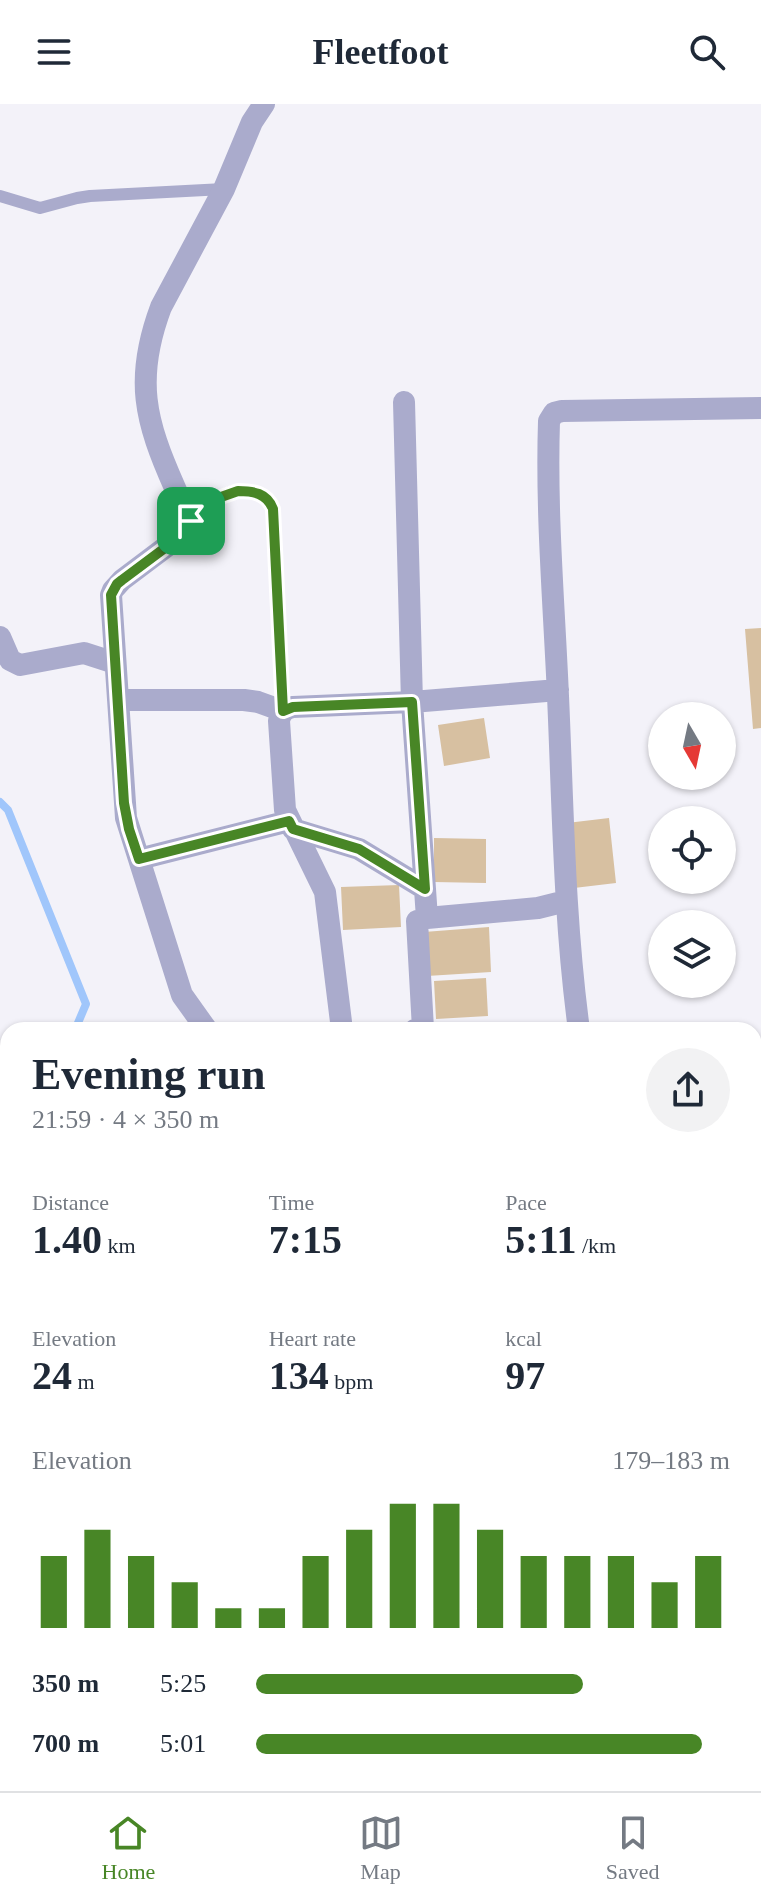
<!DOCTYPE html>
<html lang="en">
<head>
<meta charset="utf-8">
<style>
	body { margin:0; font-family:"Times New Roman",serif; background:#f2f2f3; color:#1f2937; height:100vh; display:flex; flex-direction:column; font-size:30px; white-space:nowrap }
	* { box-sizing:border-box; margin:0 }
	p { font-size:26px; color:#747a83 }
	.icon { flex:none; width:44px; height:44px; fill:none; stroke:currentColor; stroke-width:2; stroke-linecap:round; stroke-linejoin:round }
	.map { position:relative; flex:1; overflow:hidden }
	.side { position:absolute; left:0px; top:918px; width:762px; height:770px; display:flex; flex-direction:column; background:#fff; border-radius:24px 24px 0 0; box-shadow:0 2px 6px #0004 }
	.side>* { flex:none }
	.needle { width:52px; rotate:171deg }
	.controls { position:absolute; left:648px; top:598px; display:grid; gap:16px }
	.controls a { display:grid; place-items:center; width:88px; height:88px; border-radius:50%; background:#fff; box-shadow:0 2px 6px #0004; font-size:40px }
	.pin { position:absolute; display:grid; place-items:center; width:68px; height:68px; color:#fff; margin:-34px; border-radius:16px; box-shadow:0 4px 12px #0006 }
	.round { display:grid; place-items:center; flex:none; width:84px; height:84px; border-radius:42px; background:#f2f2f3 }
	.overview { display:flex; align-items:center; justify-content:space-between; height:136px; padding:0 32px }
	h1 { font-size:44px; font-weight:700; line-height:60px }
	.stats { display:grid; grid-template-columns:repeat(3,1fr); gap:12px; height:136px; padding:8px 32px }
	.stats div { display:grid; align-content:center }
	.stats b { font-size:40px; font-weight:700 }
	.stats small { font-size:22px; font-weight:400 }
	.stats p { font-size:22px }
	.chart { height:224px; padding:16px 32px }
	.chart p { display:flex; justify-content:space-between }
	.chart svg { width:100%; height:144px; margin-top:8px; stroke:#488626; stroke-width:6 }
	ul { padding:0 32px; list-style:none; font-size:26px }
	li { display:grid; grid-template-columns:128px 96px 1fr; align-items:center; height:60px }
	li i { height:20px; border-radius:10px; background:#488626 }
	header { display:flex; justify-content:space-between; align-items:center; height:104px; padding:0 32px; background:#fff; font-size:36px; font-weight:700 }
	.dock { display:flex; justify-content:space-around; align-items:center; height:112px; border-top:2px solid #e0e1e3; background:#fff; font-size:22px; color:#747a83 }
	.dock a { display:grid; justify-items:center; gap:4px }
	.dock .on { color:#488626 }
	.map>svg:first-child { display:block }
</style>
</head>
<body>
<header><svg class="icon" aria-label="menu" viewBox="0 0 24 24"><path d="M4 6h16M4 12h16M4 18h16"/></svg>Fleetfoot<svg class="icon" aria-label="search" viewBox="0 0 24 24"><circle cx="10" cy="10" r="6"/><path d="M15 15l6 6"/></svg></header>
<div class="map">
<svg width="761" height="1687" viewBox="0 0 761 1687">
	<rect width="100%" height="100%" fill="#f3f2f9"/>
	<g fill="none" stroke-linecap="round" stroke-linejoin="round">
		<path stroke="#a0c6fb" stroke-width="8" d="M0,698L8,706L86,900L75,926
			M0,1067L8,1059"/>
	</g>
	<path fill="#d7c0a1" d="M761,524V624L753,625L745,525Z
		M484,614L490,654L444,662L438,621Z
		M609,714L616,779L574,784L567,719Z
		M434,734L486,735V779L434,778Z
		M399,781L401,823L343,826L341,783Z
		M489,823L491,868L427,872L424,828Z
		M486,874L488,912L436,915L434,877Z
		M754,1019H761V1041H754Z
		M761,1100V1124L754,1125V1101Z
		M761,1274V1291H754V1275Z
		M0,1285H8V1299H0Z
		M2,1351H8V1385H6Z
		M8,1400V1424L0,1425V1401Z
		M8,1479V1508L0,1509V1480Z
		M8,1519V1534L0,1536V1520Z
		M761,1667V1687H738L737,1680H754V1668Z
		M55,1680H84L83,1687L54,1683Z
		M94,1680H126L124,1687H106L93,1683Z
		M181,1680H195L208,1682V1687H180Z
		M293,1680H319L317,1687H291Z
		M334,1680H362V1687H335Z
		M373,1680H407L408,1687H374Z
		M426,1680H445V1687H426Z
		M451,1680H472L473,1687H453Z
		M677,1680H698V1687H677Z"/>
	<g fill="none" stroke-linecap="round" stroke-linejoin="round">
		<path stroke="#aaabcc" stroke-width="12" d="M0,92L40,104L77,94L90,92L224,85
			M191,417C201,409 211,399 222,392C241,380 269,387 274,410L283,607"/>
		<path stroke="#aaabcc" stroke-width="22" d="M404,298L412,598L427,814
			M0,533L10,556L20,561L84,549L115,559
			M118,596H244L258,598L283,607
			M293,725L359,745L425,785
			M139,755L289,717
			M207,926L182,891L126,714L111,491L113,486L122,476L191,424C191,411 180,397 175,384C145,317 134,275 161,203L224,85L252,18L264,0
			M342,926L325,788L285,706L279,617C280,609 285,604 293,603L412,598L558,586
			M415,926L423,925L417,817L427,814L538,804L566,797
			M579,926C564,815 563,703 558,592C554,500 546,409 549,317L554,309L562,307L761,304
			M754,1058H761
			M0,1144L8,1145
			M754,1166H761
			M0,1231H8
			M754,1235H761
			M754,1327H761
			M0,1340H8
			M754,1455H761
			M0,1456H8
			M754,1545H761
			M754,1636H761
			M577,1680V1687
			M232,1687L234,1680"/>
	</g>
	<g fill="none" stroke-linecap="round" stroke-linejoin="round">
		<g stroke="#fff" stroke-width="16">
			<path id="route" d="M238,387C253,387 267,389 273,405L283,607L293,603L412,598L425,785L359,745L293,725L289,717L139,755L129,725L124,699L111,491L117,480L122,476L189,426L192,421L191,417L221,393Z"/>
		</g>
		<use href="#route" stroke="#488626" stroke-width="10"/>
	</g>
</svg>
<div class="controls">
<a><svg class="needle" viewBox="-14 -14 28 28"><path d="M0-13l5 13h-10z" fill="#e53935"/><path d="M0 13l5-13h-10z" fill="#747a83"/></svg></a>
<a><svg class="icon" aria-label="locate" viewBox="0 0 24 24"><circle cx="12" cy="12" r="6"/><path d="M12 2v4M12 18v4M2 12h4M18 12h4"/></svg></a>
<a><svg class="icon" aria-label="layers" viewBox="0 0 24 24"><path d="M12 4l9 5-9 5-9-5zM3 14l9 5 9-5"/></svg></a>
</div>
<div class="pin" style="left:191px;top:417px;background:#1e9e55"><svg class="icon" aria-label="arrive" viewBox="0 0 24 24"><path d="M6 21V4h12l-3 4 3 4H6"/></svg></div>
<section class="side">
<div class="overview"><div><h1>Evening run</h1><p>21:59 · 4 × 350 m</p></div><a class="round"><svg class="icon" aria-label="share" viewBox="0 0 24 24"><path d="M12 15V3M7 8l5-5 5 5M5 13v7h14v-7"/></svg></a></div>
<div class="stats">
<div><p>Distance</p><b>1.40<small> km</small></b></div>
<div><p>Time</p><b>7:15</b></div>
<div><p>Pace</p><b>5:11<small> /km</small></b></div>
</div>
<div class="stats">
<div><p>Elevation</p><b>24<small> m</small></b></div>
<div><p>Heart rate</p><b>134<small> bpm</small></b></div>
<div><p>kcal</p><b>97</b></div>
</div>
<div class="chart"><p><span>Elevation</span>179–183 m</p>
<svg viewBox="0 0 160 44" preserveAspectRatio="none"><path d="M5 44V22M15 44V14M25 44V22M35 44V30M45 44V38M55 44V38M65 44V22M75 44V14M85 44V6M95 44V6M105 44V14M115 44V22M125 44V22M135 44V22M145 44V30M155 44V22"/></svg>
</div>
<ul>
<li><b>350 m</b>5:25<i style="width:69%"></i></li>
<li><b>700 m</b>5:01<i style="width:94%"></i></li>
</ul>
</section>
</div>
<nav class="dock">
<a class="on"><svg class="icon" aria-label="home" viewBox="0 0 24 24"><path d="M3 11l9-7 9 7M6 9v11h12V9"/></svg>Home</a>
<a><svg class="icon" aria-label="map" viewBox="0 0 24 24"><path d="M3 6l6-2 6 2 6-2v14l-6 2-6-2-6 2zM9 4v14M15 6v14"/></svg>Map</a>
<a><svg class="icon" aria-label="saved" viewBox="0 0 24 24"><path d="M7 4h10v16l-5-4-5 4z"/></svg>Saved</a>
</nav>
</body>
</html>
